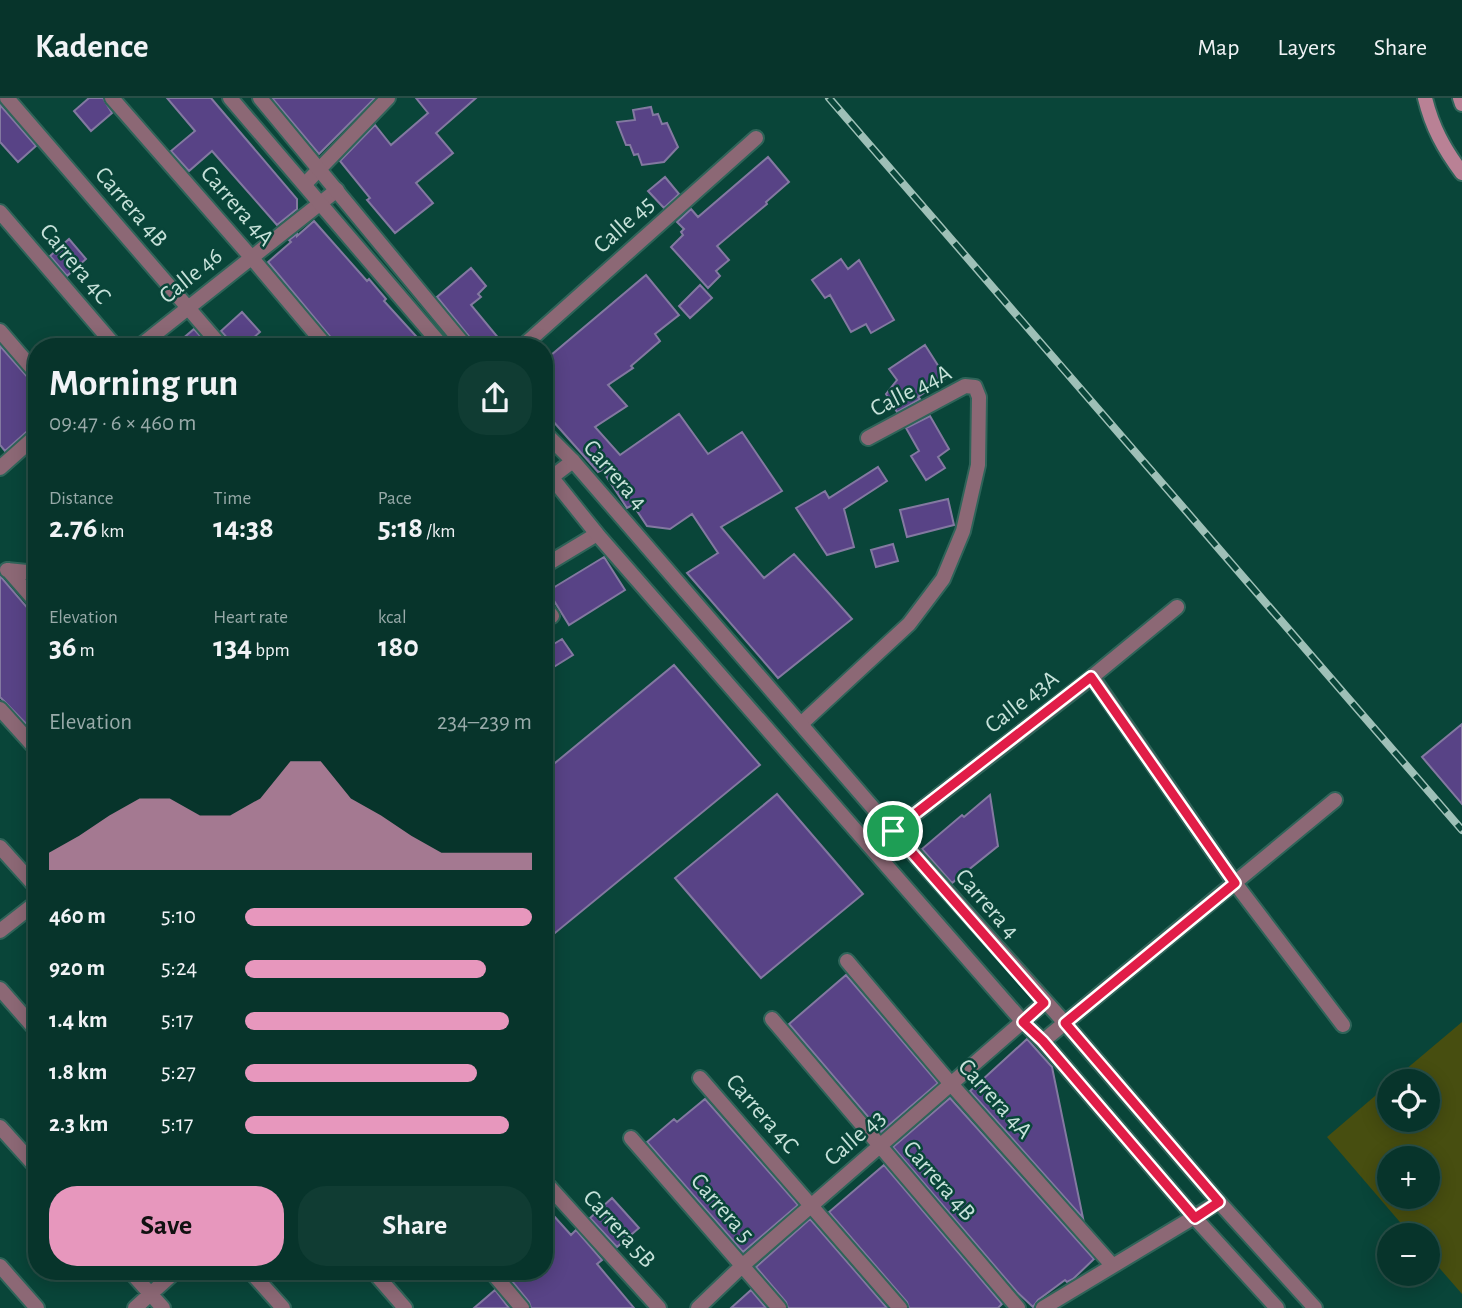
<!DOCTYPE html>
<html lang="en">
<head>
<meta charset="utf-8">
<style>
	body { margin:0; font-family:"Alegreya Sans",sans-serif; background:#103c33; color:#f1f3f6; height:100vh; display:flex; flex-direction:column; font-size:26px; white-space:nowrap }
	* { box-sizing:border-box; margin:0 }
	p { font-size:23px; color:#98aaa9 }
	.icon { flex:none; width:38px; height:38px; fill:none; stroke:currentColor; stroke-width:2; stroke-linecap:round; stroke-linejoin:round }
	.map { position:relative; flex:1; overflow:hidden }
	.panel { position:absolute; left:28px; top:240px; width:525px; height:942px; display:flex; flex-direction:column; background:#07342b; border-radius:28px; box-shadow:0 4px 18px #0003,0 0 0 2px #284f47 }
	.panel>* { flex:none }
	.fabs { position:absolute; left:1377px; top:971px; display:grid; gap:14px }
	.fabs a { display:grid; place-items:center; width:63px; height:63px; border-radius:50%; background:#07342b; box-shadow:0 4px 18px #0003,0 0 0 2px #284f47; font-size:35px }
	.pin { position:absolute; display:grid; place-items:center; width:60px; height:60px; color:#fff; margin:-30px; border:4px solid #fff; border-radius:50%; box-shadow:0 2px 7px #0007 }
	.round { display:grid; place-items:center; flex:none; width:74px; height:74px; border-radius:28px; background:#103c33 }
	.headline { display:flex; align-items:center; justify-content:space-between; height:119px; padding:0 21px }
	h1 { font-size:38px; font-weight:700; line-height:52px }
	.metrics { display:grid; grid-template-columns:repeat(3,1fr); gap:10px; height:119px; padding:7px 21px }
	.metrics div { display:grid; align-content:center }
	.metrics b { font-size:30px; font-weight:700 }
	.metrics small { font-size:19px; font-weight:400 }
	.metrics p { font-size:19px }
	.chart { height:196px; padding:14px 21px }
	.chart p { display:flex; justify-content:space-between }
	.chart svg { width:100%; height:126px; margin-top:7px; fill:#e797bd; opacity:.7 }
	.cta { display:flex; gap:14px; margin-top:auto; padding:14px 21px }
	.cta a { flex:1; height:80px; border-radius:28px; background:#e797bd; color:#111; font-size:28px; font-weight:700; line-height:80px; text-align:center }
	.cta a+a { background:#103c33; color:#f1f3f6 }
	ul { padding:0 21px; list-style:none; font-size:23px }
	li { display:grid; grid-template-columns:112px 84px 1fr; align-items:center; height:52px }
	li i { height:18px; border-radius:9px; background:#e797bd }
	header { display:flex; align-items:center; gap:42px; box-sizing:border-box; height:98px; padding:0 35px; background:#07342b; border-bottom:2px solid #284f47 }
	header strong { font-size:33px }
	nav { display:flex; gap:38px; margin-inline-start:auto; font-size:24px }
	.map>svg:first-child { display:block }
</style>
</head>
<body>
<header>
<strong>Kadence</strong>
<nav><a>Map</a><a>Layers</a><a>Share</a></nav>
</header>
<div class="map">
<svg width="1462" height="1210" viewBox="0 0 1462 1210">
	<rect width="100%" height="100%" fill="#094539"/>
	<path fill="#474e10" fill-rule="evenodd" d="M1462,924V1196L1428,1157V1138L1411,1137L1327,1039L1389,986L1390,1022H1428V984L1392,983ZM1390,1060H1428V1099H1390Z"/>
	<path fill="#584386" stroke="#8379a1" stroke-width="2" d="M89,0H103L112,15L91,33L74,13Z
		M167,0H211L297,101V111L277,127L212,53L189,73L171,53L195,33Z
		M272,0H375L319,56Z
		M416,0H476L436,35L453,55L416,85L433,105L395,135L367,102L370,100L340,63L375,27L391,47L428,15Z
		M0,7L36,48L18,64L0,44Z
		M651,9L653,17L658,16L662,26L667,25L678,49L664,64L642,67L638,56L634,57L630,47H626L617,24L635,22L633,12Z
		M768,59L789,84L766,104L767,106L717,148L729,162L716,173L720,178L708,190L671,149L683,137L681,134L684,131L677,124L691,111L698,119Z
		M665,79L679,96L664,110L648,93Z
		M314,123L367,183L369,181L386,201L384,203L425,248H335L333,242L268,164L291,144L289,142L297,136V138Z
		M69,141L86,161L67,178L50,158Z
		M841,161L848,171L859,162L894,222L871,235L866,226L851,234L830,197L825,200L812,182Z
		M471,170L486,188L478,196L481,199L471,207L505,248H475L472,242L437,199Z
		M646,177L679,217L655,236L660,243L631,268L633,270L608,287L627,308L595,329L620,357L679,316L708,356L742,334L782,393L721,429L764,480L794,456L852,521L778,580L687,475L718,455L692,416L670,431L647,428L633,407L627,410L602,372L598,374L544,313V263Z
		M700,187L712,200L690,220L679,208Z
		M242,214L260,234L244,248H230L229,242L221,233Z
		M194,231L209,248H174Z
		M925,247L946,280L918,299L920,301L897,314L886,296L897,282L889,271Z
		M0,248L30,282L37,285V328L31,330L5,353L0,347Z
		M930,318L949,351L938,359L945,370L926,382L911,358L919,353L906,330Z
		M878,369L887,383L844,411L854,449L827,457L796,410L825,393L829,400Z
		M948,401L954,427L907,439L900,412Z
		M893,446L898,463L876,469L871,452Z
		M604,459L625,492L569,527L548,493Z
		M0,478L37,521V637L0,599Z
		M562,541L573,557L544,575V552Z
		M674,567L760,667L544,844V674Z
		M1462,626V706L1422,659Z
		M777,696L863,796L761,880L675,780Z
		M990,697L998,748L952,785L922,751L962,717L964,719Z
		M846,877L938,985L881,1034L789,926Z
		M1027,941L1052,969L1083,1120L970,993Z
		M950,1000L1094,1161L1073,1181L1067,1184L1065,1182L1038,1202L1033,1209L1017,1194L893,1049Z
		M705,1001L798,1107L743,1154L647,1044L674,1021L677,1024Z
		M884,1067L1002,1206L998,1210H909L907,1204L829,1114Z
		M612,1100L639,1130L617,1149L590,1120Z
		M544,1107L571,1137L576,1132L602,1162L597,1166L634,1210H531L529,1204L503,1172H544Z
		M810,1121L887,1210H788L786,1204L756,1169Z
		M495,1192L509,1210H474Z
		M751,1192L766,1210H731Z"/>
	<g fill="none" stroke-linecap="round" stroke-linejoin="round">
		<g stroke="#2f6459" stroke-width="18">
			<path id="minor" d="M7,0L221,248
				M112,0L251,159L326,248
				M305,86L388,0
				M0,114L115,248
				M0,233L37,276
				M140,248L337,92
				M523,248L756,40
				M0,370L37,337
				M544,385L573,363
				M544,468L597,436
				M7,472L37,475
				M8,472L37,505
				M544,508L552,518
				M1092,579L1235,785L1343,927
				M0,611L37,652
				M801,626L909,526L943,481L963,433L978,367L979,299L975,289L965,288L868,340
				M893,733L1092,579L1177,509
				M0,749L37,790
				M0,833L37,804
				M847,863L951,986L1112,1167
				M0,891L37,933
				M772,921L1018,1210
				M1043,943L1335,702
				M700,980L900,1210
				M0,1029L37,1070
				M631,1040L779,1210
				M544,1083L659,1210
				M0,1168L37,1210
				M129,1172L163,1210
				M249,1172L283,1210
				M372,1172L405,1210
				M490,1172L522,1210
				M135,1210L177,1172
				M698,1210L742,1168L1044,905
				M1043,1210L1219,1104"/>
		</g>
		<g stroke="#2f6459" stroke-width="18">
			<path id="tertiary" d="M230,0L442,248
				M260,0L465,248
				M544,334L573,363L893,733L1065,925L1219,1104L1315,1210
				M544,370L597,436L1023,924L1043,943L1195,1120L1277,1210"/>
		</g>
		<g stroke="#2f6459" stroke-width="18">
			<path id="secondary" d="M1425,0C1432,29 1444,51 1462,75
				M1460,0L1462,6"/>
		</g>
		<use href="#minor" stroke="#8c6875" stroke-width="14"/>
		<use href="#tertiary" stroke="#8c6875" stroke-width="14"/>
		<use href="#secondary" stroke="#b98195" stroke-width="14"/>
		<g stroke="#9ec0b7" stroke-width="8">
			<path id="rail" d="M829,0L1462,732"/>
		</g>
		<use href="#rail" stroke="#094539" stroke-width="5" stroke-dasharray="16" stroke-linecap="butt"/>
	</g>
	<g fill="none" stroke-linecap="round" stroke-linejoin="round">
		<g stroke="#fff" stroke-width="14">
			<path id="route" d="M1091,579L1235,785L1065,925L1219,1104L1195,1120L1043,943L1023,924L1044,905L893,733Z"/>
		</g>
		<use href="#route" stroke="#e11d48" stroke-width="9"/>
	</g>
	<g text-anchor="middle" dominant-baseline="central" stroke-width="5" stroke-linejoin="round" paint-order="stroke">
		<g font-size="24" fill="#c7e2da" stroke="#094539">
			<text transform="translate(237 108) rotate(49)">Carrera 4A</text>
			<text transform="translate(131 109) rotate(49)">Carrera 4B</text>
			<text transform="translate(624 127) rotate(-42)">Calle 45</text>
			<text transform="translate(75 166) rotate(50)">Carrera 4C</text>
			<text transform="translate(191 178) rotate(-39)">Calle 46</text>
			<text transform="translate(911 293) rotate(-27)">Calle 44A</text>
			<text transform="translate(615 377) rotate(49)">Carrera 4</text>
			<text transform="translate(1022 604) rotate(-38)">Calle 43A</text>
			<text transform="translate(987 806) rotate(49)">Carrera 4</text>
			<text transform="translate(995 1001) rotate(48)">Carrera 4A</text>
			<text transform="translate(762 1016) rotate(49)">Carrera 4C</text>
			<text transform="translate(855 1040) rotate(-41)">Calle 43</text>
			<text transform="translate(939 1083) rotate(49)">Carrera 4B</text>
			<text transform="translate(722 1110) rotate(49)">Carrera 5</text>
			<text transform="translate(619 1131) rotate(48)">Carrera 5B</text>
		</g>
	</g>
</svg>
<div class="fabs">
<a><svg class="icon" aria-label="locate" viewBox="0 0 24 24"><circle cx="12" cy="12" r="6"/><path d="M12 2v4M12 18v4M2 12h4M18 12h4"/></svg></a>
<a>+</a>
<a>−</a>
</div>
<div class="pin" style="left:893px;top:733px;background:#1e9e55"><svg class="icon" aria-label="arrive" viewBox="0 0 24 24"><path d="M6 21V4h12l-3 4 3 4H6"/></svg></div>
<section class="panel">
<div class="headline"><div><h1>Morning run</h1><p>09:47 · 6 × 460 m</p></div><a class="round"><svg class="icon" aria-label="share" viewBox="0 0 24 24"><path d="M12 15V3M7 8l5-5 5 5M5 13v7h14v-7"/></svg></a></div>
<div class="metrics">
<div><p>Distance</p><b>2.76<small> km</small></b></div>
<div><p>Time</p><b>14:38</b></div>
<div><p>Pace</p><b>5:18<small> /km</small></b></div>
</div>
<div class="metrics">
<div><p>Elevation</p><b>36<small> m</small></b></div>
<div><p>Heart rate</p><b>134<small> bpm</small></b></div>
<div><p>kcal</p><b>180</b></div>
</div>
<div class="chart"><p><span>Elevation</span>234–239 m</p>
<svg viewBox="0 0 160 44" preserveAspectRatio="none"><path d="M0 44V38L10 32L20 25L30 19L40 19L50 25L60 25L70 19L80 6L90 6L100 19L110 25L120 32L130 38L140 38L150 38L160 38V44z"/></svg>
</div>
<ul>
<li><b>460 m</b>5:10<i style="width:100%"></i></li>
<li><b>920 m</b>5:24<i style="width:84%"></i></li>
<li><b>1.4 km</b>5:17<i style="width:92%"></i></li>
<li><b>1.8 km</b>5:27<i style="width:81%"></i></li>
<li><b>2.3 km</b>5:17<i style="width:92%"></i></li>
</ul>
<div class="cta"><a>Save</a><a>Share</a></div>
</section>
</div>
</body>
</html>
